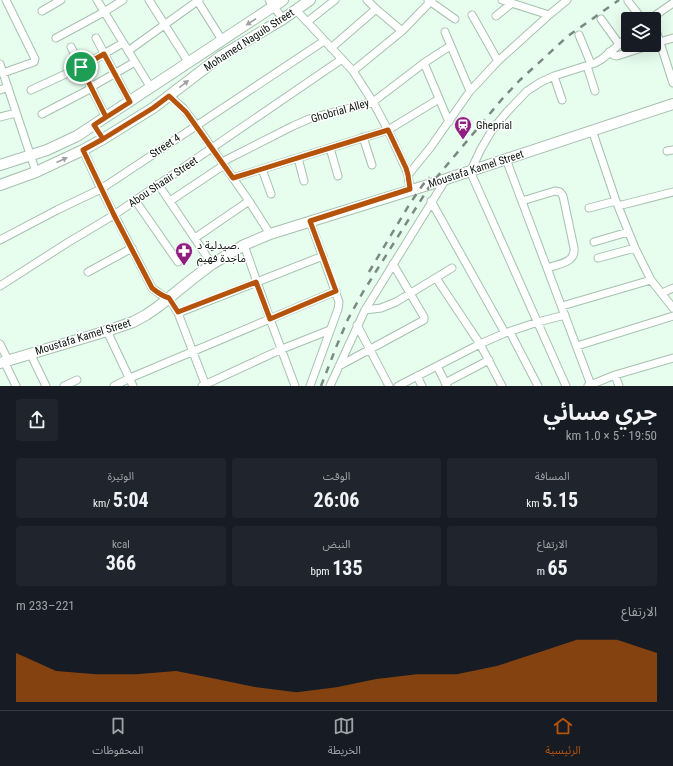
<!DOCTYPE html>
<html lang="ar">
<head>
<meta charset="utf-8">
<style>
	body { margin:0; font-family:"Roboto Condensed","Noto Sans Arabic",sans-serif; background:#20242c; color:#f1f3f6; direction:rtl; height:100vh; display:flex; flex-direction:column; font-size:15px; white-space:nowrap }
	* { box-sizing:border-box; margin:0 }
	p { font-size:13px; color:#9ea1a6 }
	.icon { flex:none; width:22px; height:22px; fill:none; stroke:currentColor; stroke-width:2; stroke-linecap:round; stroke-linejoin:round }
	.map { position:relative; height:386px; overflow:hidden; direction:ltr }
	.side { display:flex; flex-direction:column; background:#171b24; flex:1 }
	.side>* { flex:none }
	.buttons { position:absolute; left:621px; top:12px; display:grid; gap:8px }
	.buttons a { display:grid; place-items:center; width:40px; height:40px; border-radius:4px; background:#171b24; box-shadow:0 4px 16px #0002; font-size:20px }
	.pin { position:absolute; display:grid; place-items:center; width:34px; height:34px; color:#fff; margin:-17px; border:2px solid #fff; border-radius:50%; box-shadow:0 1px 4px #0007 }
	.round { display:grid; place-items:center; flex:none; width:42px; height:42px; border-radius:4px; background:#20242c }
	.headline { display:flex; align-items:center; justify-content:space-between; height:68px; padding:0 16px }
	h1 { font-size:22px; font-weight:700; line-height:30px }
	.stats { display:grid; grid-template-columns:repeat(3,1fr); gap:6px; height:68px; padding:4px 16px }
	.stats div { display:grid; align-content:center; border-radius:4px; background:#20242c; text-align:center }
	.stats b { font-size:20px; font-weight:700 }
	.stats small { font-size:11px; font-weight:400 }
	.stats p { font-size:11px }
	.chart { height:112px; padding:8px 16px }
	.chart p { display:flex; justify-content:space-between }
	.chart svg { width:100%; height:72px; margin-top:4px; fill:#b45309; opacity:.7 }
	.menu { display:flex; justify-content:space-around; align-items:center; height:56px; border-top:1px solid #363941; background:#171b24; font-size:11px; color:#9ea1a6 }
	.menu a { display:grid; justify-items:center; gap:2px }
	.menu .selected { color:#b45309 }
	.map>svg:first-child { display:block }
</style>
</head>
<body>
<div class="map">
<svg width="673" height="386" viewBox="0 0 673 386">
	<rect width="100%" height="100%" fill="#e7fdee"/>
	<g fill="none" stroke-linecap="round" stroke-linejoin="round">
		<g stroke="#a6c1af" stroke-width="9">
			<path id="minor" d="M97,0L151,88
				M149,0L189,63
				M197,0L222,40
				M269,0L283,19
				M367,0L376,9L402,31
				M428,0L455,19
				M502,0L549,15
				M628,1L642,19
				M296,10L353,71L373,102L388,130L405,167L408,175L410,189
				M42,11L61,0
				M472,15L498,61
				M496,16L512,3
				M601,19L619,44
				M650,19L673,3
				M307,22L335,0
				M654,24L673,83
				M445,32L470,91
				M579,35L591,64
				M56,38L104,12L123,0
				M96,38L130,102
				M656,43L673,38
				M71,47L106,117
				M331,48L376,9
				M128,51L199,0
				M609,52L613,55L617,56L651,45
				M424,63L449,122
				M0,64L36,172
				M587,66L595,91
				M353,71L402,31L432,0
				M3,73L34,62L35,59L6,0
				M554,76L562,100
				M91,87L135,62
				M0,90L8,87
				M31,90L81,67L123,43
				M169,96L183,108L196,125L249,201L270,234
				M42,114L92,88
				M0,117L16,113
				M592,130L616,201L635,248L651,280L673,308
				M363,137L372,165
				M330,148L338,176
				M83,150L101,189L152,288L163,296L169,298L178,313L206,386
				M667,151L673,150
				M298,158L304,181
				M506,159L591,385
				M222,162L293,126L309,119L326,114L359,106L373,102L424,63L450,46
				M262,169L271,194
				M471,170L481,149L492,130L507,112L527,91L541,82L554,76L595,63L602,59L628,37
				M470,171L566,386
				M408,175L430,148L470,91L498,61L549,15L567,0
				M233,178L388,130L439,99
				M158,184L212,264
				M135,200L178,262
				M170,201L224,165
				M431,201L505,333
				M522,201L555,191L560,192L563,196L574,248C576,263 558,264 547,268
				M618,206L673,192
				M589,208L616,201
				M310,221L339,302L338,309L310,386
				M195,238L249,201
				M0,240L57,210L101,189L324,41
				M594,242L628,232
				M244,245L270,319L295,386
				M598,258L635,248
				M88,272L132,248
				M436,278L480,344L502,386
				M0,286L67,243L114,215L342,59
				M662,293L673,288
				M562,306L651,280
				M365,310L381,308L396,302L452,268
				M178,313L323,256
				M357,325L389,386
				M107,331L133,386
				M510,332L538,386
				M0,344L8,360
				M577,346L673,316
				M30,353L46,386
				M4,361L16,386
				M339,366L424,320V317L393,264
				M437,366L447,386
				M615,375L619,386
				M417,376L422,386
				M445,383L489,360
				M64,386L77,380
				M114,386L130,378L336,291
				M202,386L282,349L330,330
				M330,386L365,310L446,179
				M398,386L480,344L505,333L538,322L565,315
				M588,386L615,375L673,358"/>
		</g>
		<g stroke="#a6c1af" stroke-width="12">
			<path id="secondary" d="M0,165L47,150L77,136L283,0
				M0,185L36,172L83,150L103,139L153,108L221,56L283,19L310,0
				M0,363L107,331L133,322L146,315L159,306L191,280L212,264L244,245L270,234L431,184L673,104"/>
		</g>
		<use href="#minor" stroke="#fff" stroke-width="7"/>
		<use href="#secondary" stroke="#fff" stroke-width="10"/>
		<path stroke="#7b8a80" stroke-width="2.5" stroke-dasharray="7 7" stroke-linecap="butt" d="M369,272L409,205L422,186L429,177
			M321,386L337,345L348,319L363,292L431,184L503,98L520,80L568,36L619,0"/>
	</g>
	<defs><path id="oneway-solid" d="M-6-.8H1V-3.2L6.5 0L1 3.2V.8H-6Z"/></defs>
	<g fill="#9ea19f">
		<use href="#oneway-solid" transform="translate(251 22) rotate(147)"/>
		<use href="#oneway-solid" transform="translate(184 84) rotate(-38)"/>
		<use href="#oneway-solid" transform="translate(62 160) rotate(-24)"/>
	</g>
	<g fill="none" stroke-linecap="round" stroke-linejoin="round">
		<g stroke="#fff" stroke-width="8">
			<path id="route" d="M81,67L106,117L94,125L103,139L83,150L114,215L152,288C158,293 162,296 169,298L178,312L256,282L270,319L336,291L310,221L410,189L408,175L406,168L388,130L233,178L186,112L169,96L153,108L103,139L94,125L130,102L104,54L81,67"/>
		</g>
		<use href="#route" stroke="#b45309" stroke-width="5"/>
	</g>
	<defs>
		<g id="station-pin" transform="scale(0.9)"><path d="M0 17L-7.5 6A9.5 9.5 0 1 1 7.5 6Z" fill="#901e7e" stroke="#fff"/><path d="M-3-6H3Q5-6 5-4V2Q5 4 3 4L4.5 6H3L1.5 4h-3L-3 6H-4.5L-3 4Q-5 4-5 2V-4Q-5-6-3-6ZM-3.5-4v3h7v-3ZM-3.5 1v1.5H-2V1ZM2 1v1.5H3.5V1Z" fill="#fff"/></g>
		<g id="pharmacy-pin" transform="scale(0.9)"><path d="M0 17L-7.5 6A9.5 9.5 0 1 1 7.5 6Z" fill="#901e7e" stroke="#fff"/><path d="M-2-6h4v4h4v4h-4v4h-4v-4h-4v-4h4Z" fill="#fff"/></g>
	</defs>
	<g fill-rule="evenodd">
		<use href="#station-pin" x="463" y="125"/>
		<use href="#pharmacy-pin" x="184" y="251"/>
	</g>
	<g text-anchor="middle" dominant-baseline="central" stroke-width="3" stroke-linejoin="round" paint-order="stroke">
		<g font-size="11" fill="#0c150f" stroke="#fff">
			<text transform="translate(249 40) rotate(-33)">Mohamed Naguib Street</text>
			<text transform="translate(340 111) rotate(-16)">Ghobrial Alley</text>
			<text transform="translate(165 146) rotate(-34)">Street 4</text>
			<text transform="translate(476 169) rotate(-18)">Moustafa Kamel Street</text>
			<text transform="translate(163 182) rotate(-34)">Abou Shaair Street</text>
			<text transform="translate(83 337) rotate(-17)">Moustafa Kamel Street</text>
		</g>
		<g font-size="11" fill="#0c150f" stroke="#fff" text-anchor="start">
			<text x="476" y="125">Gheprial</text>
			<text x="197" y="245">صيدلية د.<tspan x="197" dy="13">ماجدة فهيم</tspan></text>
		</g>
	</g>
</svg>
<div class="buttons">
<a><svg class="icon" aria-label="layers" viewBox="0 0 24 24"><path d="M12 4l9 5-9 5-9-5zM3 14l9 5 9-5"/></svg></a>
</div>
<div class="pin" style="left:81px;top:67px;background:#1e9e55"><svg class="icon" aria-label="arrive" viewBox="0 0 24 24"><path d="M6 21V4h12l-3 4 3 4H6"/></svg></div>
</div>
<section class="side">
<div class="headline"><div><h1>جري مسائي</h1><p>19:50 · 5 × 1.0 km</p></div><a class="round"><svg class="icon" aria-label="share" viewBox="0 0 24 24"><path d="M12 15V3M7 8l5-5 5 5M5 13v7h14v-7"/></svg></a></div>
<div class="stats">
<div><p>المسافة</p><b>5.15<small> km</small></b></div>
<div><p>الوقت</p><b>26:06</b></div>
<div><p>الوتيرة</p><b>5:04<small> /km</small></b></div>
</div>
<div class="stats">
<div><p>الارتفاع</p><b>65<small> m</small></b></div>
<div><p>النبض</p><b>135<small> bpm</small></b></div>
<div><p>kcal</p><b>366</b></div>
</div>
<div class="chart"><p><span>الارتفاع</span>221–233 m</p>
<svg viewBox="0 0 160 44" preserveAspectRatio="none"><path d="M0 44V14L10 25L20 27L30 27L40 25L50 30L60 35L70 38L80 35L90 30L100 27L110 27L120 22L130 14L140 6L150 6L160 14V44z"/></svg>
</div>
</section>
<nav class="menu">
<a class="selected"><svg class="icon" aria-label="home" viewBox="0 0 24 24"><path d="M3 11l9-7 9 7M6 9v11h12V9"/></svg>الرئيسية</a>
<a><svg class="icon" aria-label="map" viewBox="0 0 24 24"><path d="M3 6l6-2 6 2 6-2v14l-6 2-6-2-6 2zM9 4v14M15 6v14"/></svg>الخريطة</a>
<a><svg class="icon" aria-label="saved" viewBox="0 0 24 24"><path d="M7 4h10v16l-5-4-5 4z"/></svg>المحفوظات</a>
</nav>
</body>
</html>
